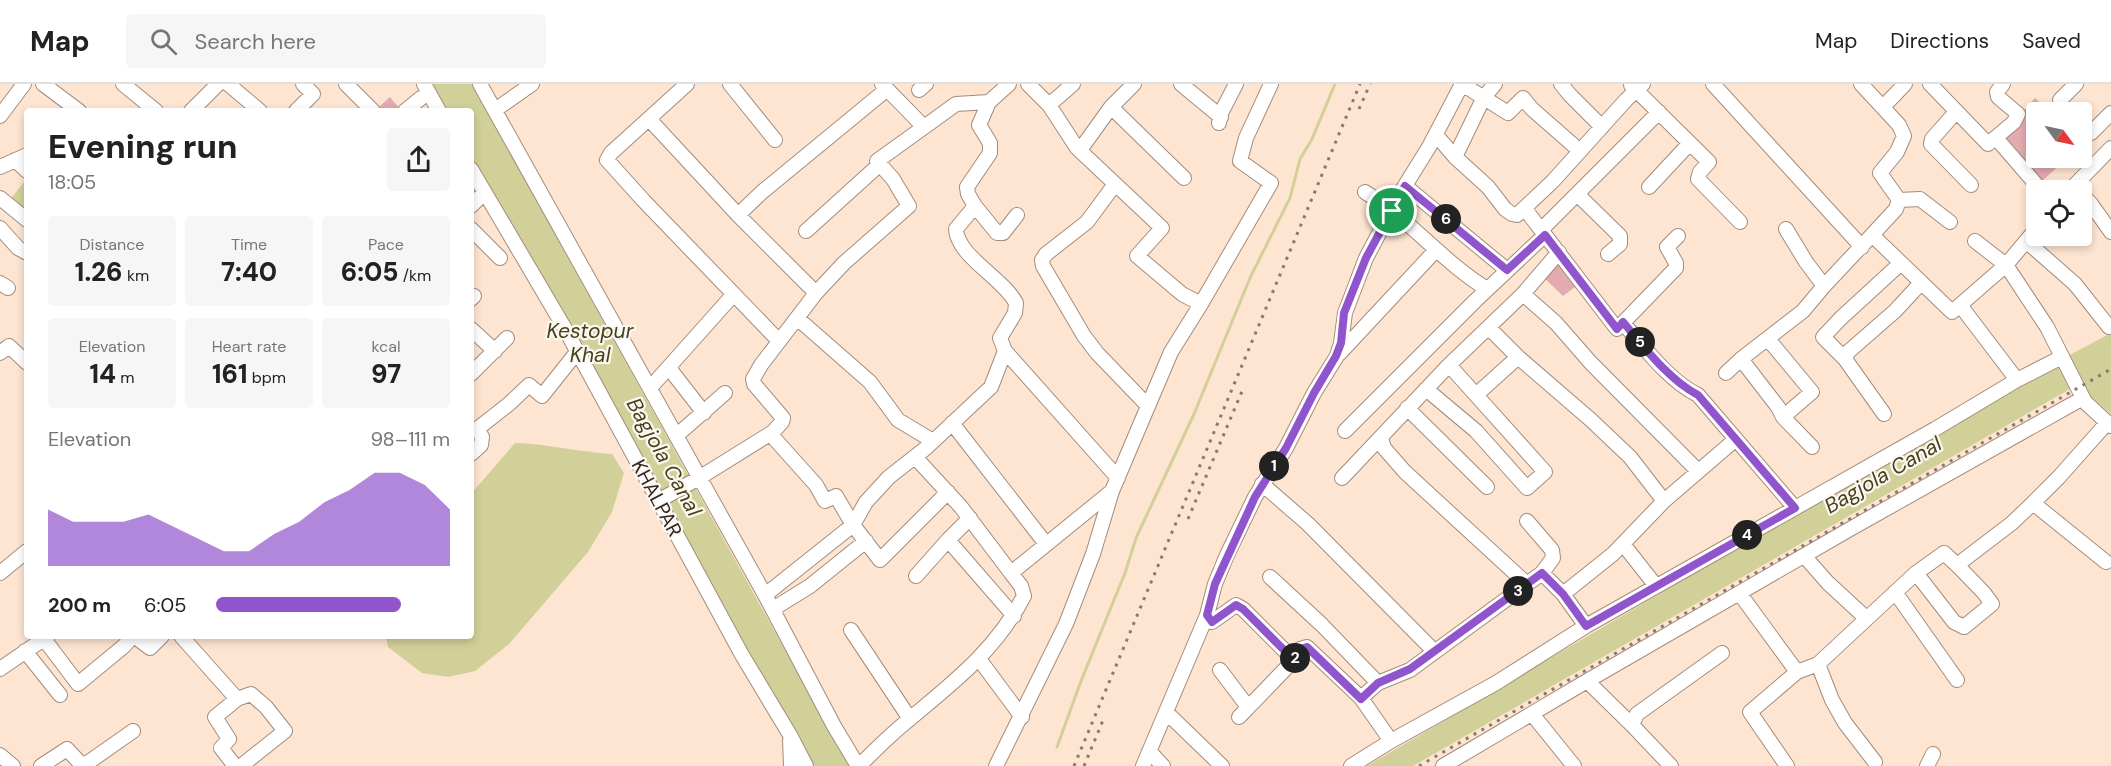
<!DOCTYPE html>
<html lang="en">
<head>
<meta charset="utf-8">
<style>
	body { margin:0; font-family:"DM Sans",sans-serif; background:#f6f6f6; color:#222; height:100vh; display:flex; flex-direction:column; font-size:22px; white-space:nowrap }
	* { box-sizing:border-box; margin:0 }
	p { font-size:20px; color:#767676 }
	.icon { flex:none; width:33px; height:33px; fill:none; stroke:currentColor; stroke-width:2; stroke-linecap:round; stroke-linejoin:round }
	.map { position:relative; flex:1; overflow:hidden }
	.panel { position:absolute; left:24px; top:24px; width:450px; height:531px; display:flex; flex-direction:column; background:#fff; border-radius:6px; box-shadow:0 3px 9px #0003 }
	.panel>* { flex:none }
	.needle { width:39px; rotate:123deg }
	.tools { position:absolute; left:2026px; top:18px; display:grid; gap:12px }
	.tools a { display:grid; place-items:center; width:66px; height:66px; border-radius:6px; background:#fff; box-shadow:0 3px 9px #0003; font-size:30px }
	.pin { position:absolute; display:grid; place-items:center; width:51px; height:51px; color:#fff; margin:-26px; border:3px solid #fff; border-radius:50%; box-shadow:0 2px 6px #0007 }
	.km { position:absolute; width:30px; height:30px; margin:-15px; border-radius:50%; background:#222; color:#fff; font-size:16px; line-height:30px; text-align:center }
	.round { display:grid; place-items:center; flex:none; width:63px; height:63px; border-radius:6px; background:#f6f6f6 }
	.head { display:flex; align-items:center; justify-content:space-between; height:102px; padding:0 24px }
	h1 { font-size:33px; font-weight:800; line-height:45px }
	.metrics { display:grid; grid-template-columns:repeat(3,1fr); gap:9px; height:102px; padding:6px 24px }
	.metrics div { display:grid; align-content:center; border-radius:6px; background:#f6f6f6; text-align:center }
	.metrics b { font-size:26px; font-weight:800 }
	.metrics small { font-size:16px; font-weight:400 }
	.metrics p { font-size:16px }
	.chart { height:168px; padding:12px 24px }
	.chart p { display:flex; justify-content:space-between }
	.chart svg { width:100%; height:108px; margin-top:6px; fill:#9055cc; opacity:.7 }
	ul { padding:0 24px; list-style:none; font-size:20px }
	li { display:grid; grid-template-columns:96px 72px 1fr; align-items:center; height:45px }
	li i { height:15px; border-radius:8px; background:#9055cc }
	header { display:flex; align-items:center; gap:36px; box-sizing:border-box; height:84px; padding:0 30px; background:#fff; border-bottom:2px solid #e0e0e0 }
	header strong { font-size:28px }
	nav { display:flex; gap:33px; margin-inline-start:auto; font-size:21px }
	.search { width:420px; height:54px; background:#f6f6f6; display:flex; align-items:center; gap:15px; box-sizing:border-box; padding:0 21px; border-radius:6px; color:#767676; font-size:22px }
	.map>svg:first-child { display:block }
</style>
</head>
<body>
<header>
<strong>Map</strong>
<div class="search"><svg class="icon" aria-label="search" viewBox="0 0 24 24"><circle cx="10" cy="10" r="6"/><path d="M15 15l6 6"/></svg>Search here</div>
<nav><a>Map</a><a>Directions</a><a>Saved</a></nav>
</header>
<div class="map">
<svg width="2111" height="682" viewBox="0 0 2111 682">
	<rect width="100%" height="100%" fill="#fee5d2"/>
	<path fill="#e3abb0" d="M390,13L400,25L399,27H383L379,23Z
		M2035,14L2050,28H2037V74H2067L2037,102L1997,55Z
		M1559,171L1579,200L1563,212L1538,188Z"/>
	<path fill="#d2d099" d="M425,0H472L849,682H804L569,267L471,86V27H439Z
		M27,94V131L9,117Z
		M2111,249V330L2077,301L1413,682H1367L2028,293Z
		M515,359C549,360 579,368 612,370L624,389L612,428L588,468L509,560L475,587L448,593L422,589L388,563L386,552H471V410Z"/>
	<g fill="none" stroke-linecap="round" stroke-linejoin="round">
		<path stroke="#d2d099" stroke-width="3" d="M1057,663L1081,597L1125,489L1136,454L1194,330L1250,194L1290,114L1300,75L1312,55L1335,0"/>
		<g stroke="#a38c7b" stroke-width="16">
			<path id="minor" d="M43,0L79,27
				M123,0L156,27
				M228,0L260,27
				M346,0L373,27
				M424,0L439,27
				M480,0L765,511L834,642L858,682
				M687,0L611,69L607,76L643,116L779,257
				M730,0L775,56
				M882,0L924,43
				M1028,0L1049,21L1077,64L1162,144L1137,172L1182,210L1201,220L1271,99L1240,77L1246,54L1271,0
				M1181,0L1221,33
				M1462,0L1508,29L1523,14L1532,25L1580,67
				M1561,0L1570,11L1602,43
				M1713,0L1862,163
				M1861,0L1899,41L1904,52L1897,68L1880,89L1899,116L1896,125L1872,151
				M1930,0L1988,60L2014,38L2018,30L1998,13L1997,8L2003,0
				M1631,1L1709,78L1700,88L1698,95L1740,138
				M919,6L926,0
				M2060,16L2076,0
				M1049,21L1073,0
				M1111,23L1184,94
				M1883,23L1905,0
				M495,26L532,0
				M191,27L218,0
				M296,27L313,10L303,0
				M405,27L421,14
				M1956,28L1932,55L1931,60L1971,101
				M0,32L24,0
				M649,35L738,131L816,209
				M1219,39L1221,29L1236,0
				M2091,49L2111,29
				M1436,51L1455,73L1488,103L1505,125L1512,130L1517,131L1553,97L1626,16L1643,0
				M1996,54L2041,106
				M1080,66L1111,23L1134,0
				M1455,73L1484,13L1495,0
				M15,76L27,87
				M0,83L27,71
				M471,85L564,243L742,571L790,651L806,682
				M1115,100L1087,138L1046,170L1042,176L1043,182L1084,252L1097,269L1148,322
				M1405,102L1507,186
				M1649,103L1690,59
				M2070,106L2111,64
				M1365,108C1374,114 1384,120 1392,127C1425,153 1451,183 1487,205
				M1577,110L1620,152V160L1608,170
				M2082,110L2091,120L2111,148
				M0,114L27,136
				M1899,116L1920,115L1950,138
				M471,122L484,109
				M975,122L997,149H1003L1017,131
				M1525,125L1617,245L1676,184V179L1667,163L1678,152
				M738,131L762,108L886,6
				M0,144L18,164L27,169
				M471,145L500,174
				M1786,145L1806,178L1824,202
				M1541,146L1659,28
				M806,147L879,81
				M1975,157L2006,181L2047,243L2085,318L2111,342
				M2026,157L2075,200L2109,243
				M1901,179L1841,234L1823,253L1845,275L1848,268L1895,227L1921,199
				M0,199L8,204
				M1523,210L1556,239L1590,278L1698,387
				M471,215L474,212
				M797,234L870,298L898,336L933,357
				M1623,239C1644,263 1669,297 1698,311L1795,424
				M471,245L495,267
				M1768,255L1812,308L1783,333L1812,363
				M1005,267L1118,394
				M0,269L9,262L27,279
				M1339,270L1436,166
				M1518,273L1591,336L1630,373L1664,417
				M1741,275L1778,323L1783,333
				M1845,275L1884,330
				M669,284L704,329
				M1726,289L1741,275L1803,227L1824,202L1872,151L1952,228L2006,181L2037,144
				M471,290L507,254
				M2017,296L2062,273
				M650,304L733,211
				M1426,305L1476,347L1527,404L1545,388L1449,281
				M1476,311L1518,273L1489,244
				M1407,324L1487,403
				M952,339L1046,460
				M1345,347L1475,217L1545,151
				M676,352L725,309
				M1381,354L1384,364L1405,388L1527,500
				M471,370L481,361L482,353L477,345L509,320L529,301L542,312L577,268
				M915,373L961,423L1011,489
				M1342,394L1449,281L1523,210L1559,168
				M1262,400L1308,440L1434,567
				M948,408L880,476L853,441L836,412L825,417L816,401L773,353V348L782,338L783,334L754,300L753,295L761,281L816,209L844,179L909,122L893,95L877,77L956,20L989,18L1009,0
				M658,417L699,394L773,348
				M2033,419L2106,478
				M948,456L1014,532
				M1623,460L1656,502
				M1806,474L1828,499L1866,534
				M0,489L27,467
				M1542,489L1563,510L1586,542
				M1916,489L1954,538L1964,543L1992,520L1984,509L1957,481
				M916,492L948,456L970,434
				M1270,493L1322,541L1378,599
				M1895,508L1957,596
				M1563,510L1613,470L1664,417L1736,355
				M1740,510L1797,588
				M765,511L853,441L866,418L889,393L926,364L991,303L1005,267L1000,254L1015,229L1016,219C1003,194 957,172 956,145L975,122L968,110L967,103L990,69V59L979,41L989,18
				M773,525L810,502L866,457
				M1207,531L1212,538L1236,521L1243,525L1294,576
				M851,546L910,635
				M134,552L150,564L162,552
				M181,552L237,615
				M44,555L78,600L124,562L133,552
				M25,567L60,611
				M979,575L1022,633
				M1818,580L1832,616L1845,639L1875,678
				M0,585L48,552
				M1220,586L1248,623
				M1587,597L1850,445L2083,314
				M1361,614L1378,599L1410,586L1542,489L1553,474L1552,466L1527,437
				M1166,628L1222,682
				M1532,630L1574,682
				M1239,633L1294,576L1300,565L1307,563L1361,614L1391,657
				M790,656L791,682
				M1149,667L1163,682
				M0,671L13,682
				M41,682L67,665L80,679L86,680L133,647
				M235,682L221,664L229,655L215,633L237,615L251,610L266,623L285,647L241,682
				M859,682C872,669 885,656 899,644C947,603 994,570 1024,512L1021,502L1011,489L1112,407
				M996,682L1066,540L1093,470L1112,407L1171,268L1201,220
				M1143,682L1207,531L1215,500L1227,471L1255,413L1286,364L1314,309L1337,272L1341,259L1345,229L1366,174L1401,108L1429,63L1462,0
				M1351,682L1391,657L1496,599L1586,542L1935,345L2017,296L1960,221
				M1443,682L1587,597L1632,641
				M1671,682L1632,641L1637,630L1722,569
				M1787,682L1750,628L1797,588L1818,580L1916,489L1944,469L1957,481L2012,439L2033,419L2059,393L2107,339
				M1927,682L1933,670"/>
		</g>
		<use href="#minor" stroke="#fff" stroke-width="14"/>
		<path stroke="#8a7a6d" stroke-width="3" stroke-dasharray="3 6" stroke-linecap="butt" d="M1359,25L1370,0
			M1188,435L1243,305
			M1074,682L1360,0
			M1084,682L1104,634
			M1419,682L2111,285"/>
	</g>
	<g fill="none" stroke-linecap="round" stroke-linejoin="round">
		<g stroke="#fff" stroke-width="12">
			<path id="route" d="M1405,102L1507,186L1545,151L1617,245L1623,238C1644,263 1669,296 1698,311L1795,424L1586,542L1563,510L1542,489L1410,585L1378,599L1361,615L1307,563L1300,565L1294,576L1243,525L1236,521L1212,538L1207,531L1215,500L1255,413L1286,364L1314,309L1336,272L1341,259L1344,229L1366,174Z"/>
		</g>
		<use href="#route" stroke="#9055cc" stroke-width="8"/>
	</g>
	<g text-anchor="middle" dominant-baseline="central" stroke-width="4.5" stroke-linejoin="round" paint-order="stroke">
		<g font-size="20" fill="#302720" stroke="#fcf7f3">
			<text transform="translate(657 414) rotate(62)">KHALPAR</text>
		</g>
		<g font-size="21" font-style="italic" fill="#444218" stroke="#fcf7f3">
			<text x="590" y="247">Kestopur<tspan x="590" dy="24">Khal</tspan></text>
			<text transform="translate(664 373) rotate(61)">Bagjola Canal</text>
			<text transform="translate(1883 391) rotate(-30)">Bagjola Canal</text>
		</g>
	</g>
</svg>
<div class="tools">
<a><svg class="needle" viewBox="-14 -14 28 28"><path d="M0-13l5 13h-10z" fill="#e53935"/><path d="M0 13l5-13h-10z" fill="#767676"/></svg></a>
<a><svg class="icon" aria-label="locate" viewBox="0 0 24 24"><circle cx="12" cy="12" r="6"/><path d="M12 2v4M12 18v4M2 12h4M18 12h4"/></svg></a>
</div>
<div class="pin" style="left:1392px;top:127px;background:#1e9e55"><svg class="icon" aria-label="arrive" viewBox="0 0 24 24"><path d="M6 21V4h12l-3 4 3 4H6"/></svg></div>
<b class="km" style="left:1274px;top:382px">1</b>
<b class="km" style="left:1295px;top:574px">2</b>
<b class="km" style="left:1518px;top:507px">3</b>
<b class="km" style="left:1747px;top:451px">4</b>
<b class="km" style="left:1640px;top:258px">5</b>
<b class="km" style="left:1446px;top:135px">6</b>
<section class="panel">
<div class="head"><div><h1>Evening run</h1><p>18:05</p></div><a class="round"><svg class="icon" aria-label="share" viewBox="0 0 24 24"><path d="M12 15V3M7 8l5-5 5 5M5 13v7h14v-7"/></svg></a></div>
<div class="metrics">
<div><p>Distance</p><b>1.26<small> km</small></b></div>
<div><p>Time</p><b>7:40</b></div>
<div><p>Pace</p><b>6:05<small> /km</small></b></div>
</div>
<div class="metrics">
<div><p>Elevation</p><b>14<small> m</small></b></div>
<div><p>Heart rate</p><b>161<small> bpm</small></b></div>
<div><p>kcal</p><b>97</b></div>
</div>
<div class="chart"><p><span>Elevation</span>98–111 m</p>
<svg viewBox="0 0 160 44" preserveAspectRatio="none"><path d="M0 44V21L10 26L20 26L30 26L40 23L50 28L60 33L70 38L80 38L90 31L100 26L110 18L120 13L130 6L140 6L150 11L160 21V44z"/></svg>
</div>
<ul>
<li><b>200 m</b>6:05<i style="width:79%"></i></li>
</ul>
</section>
</div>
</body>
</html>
